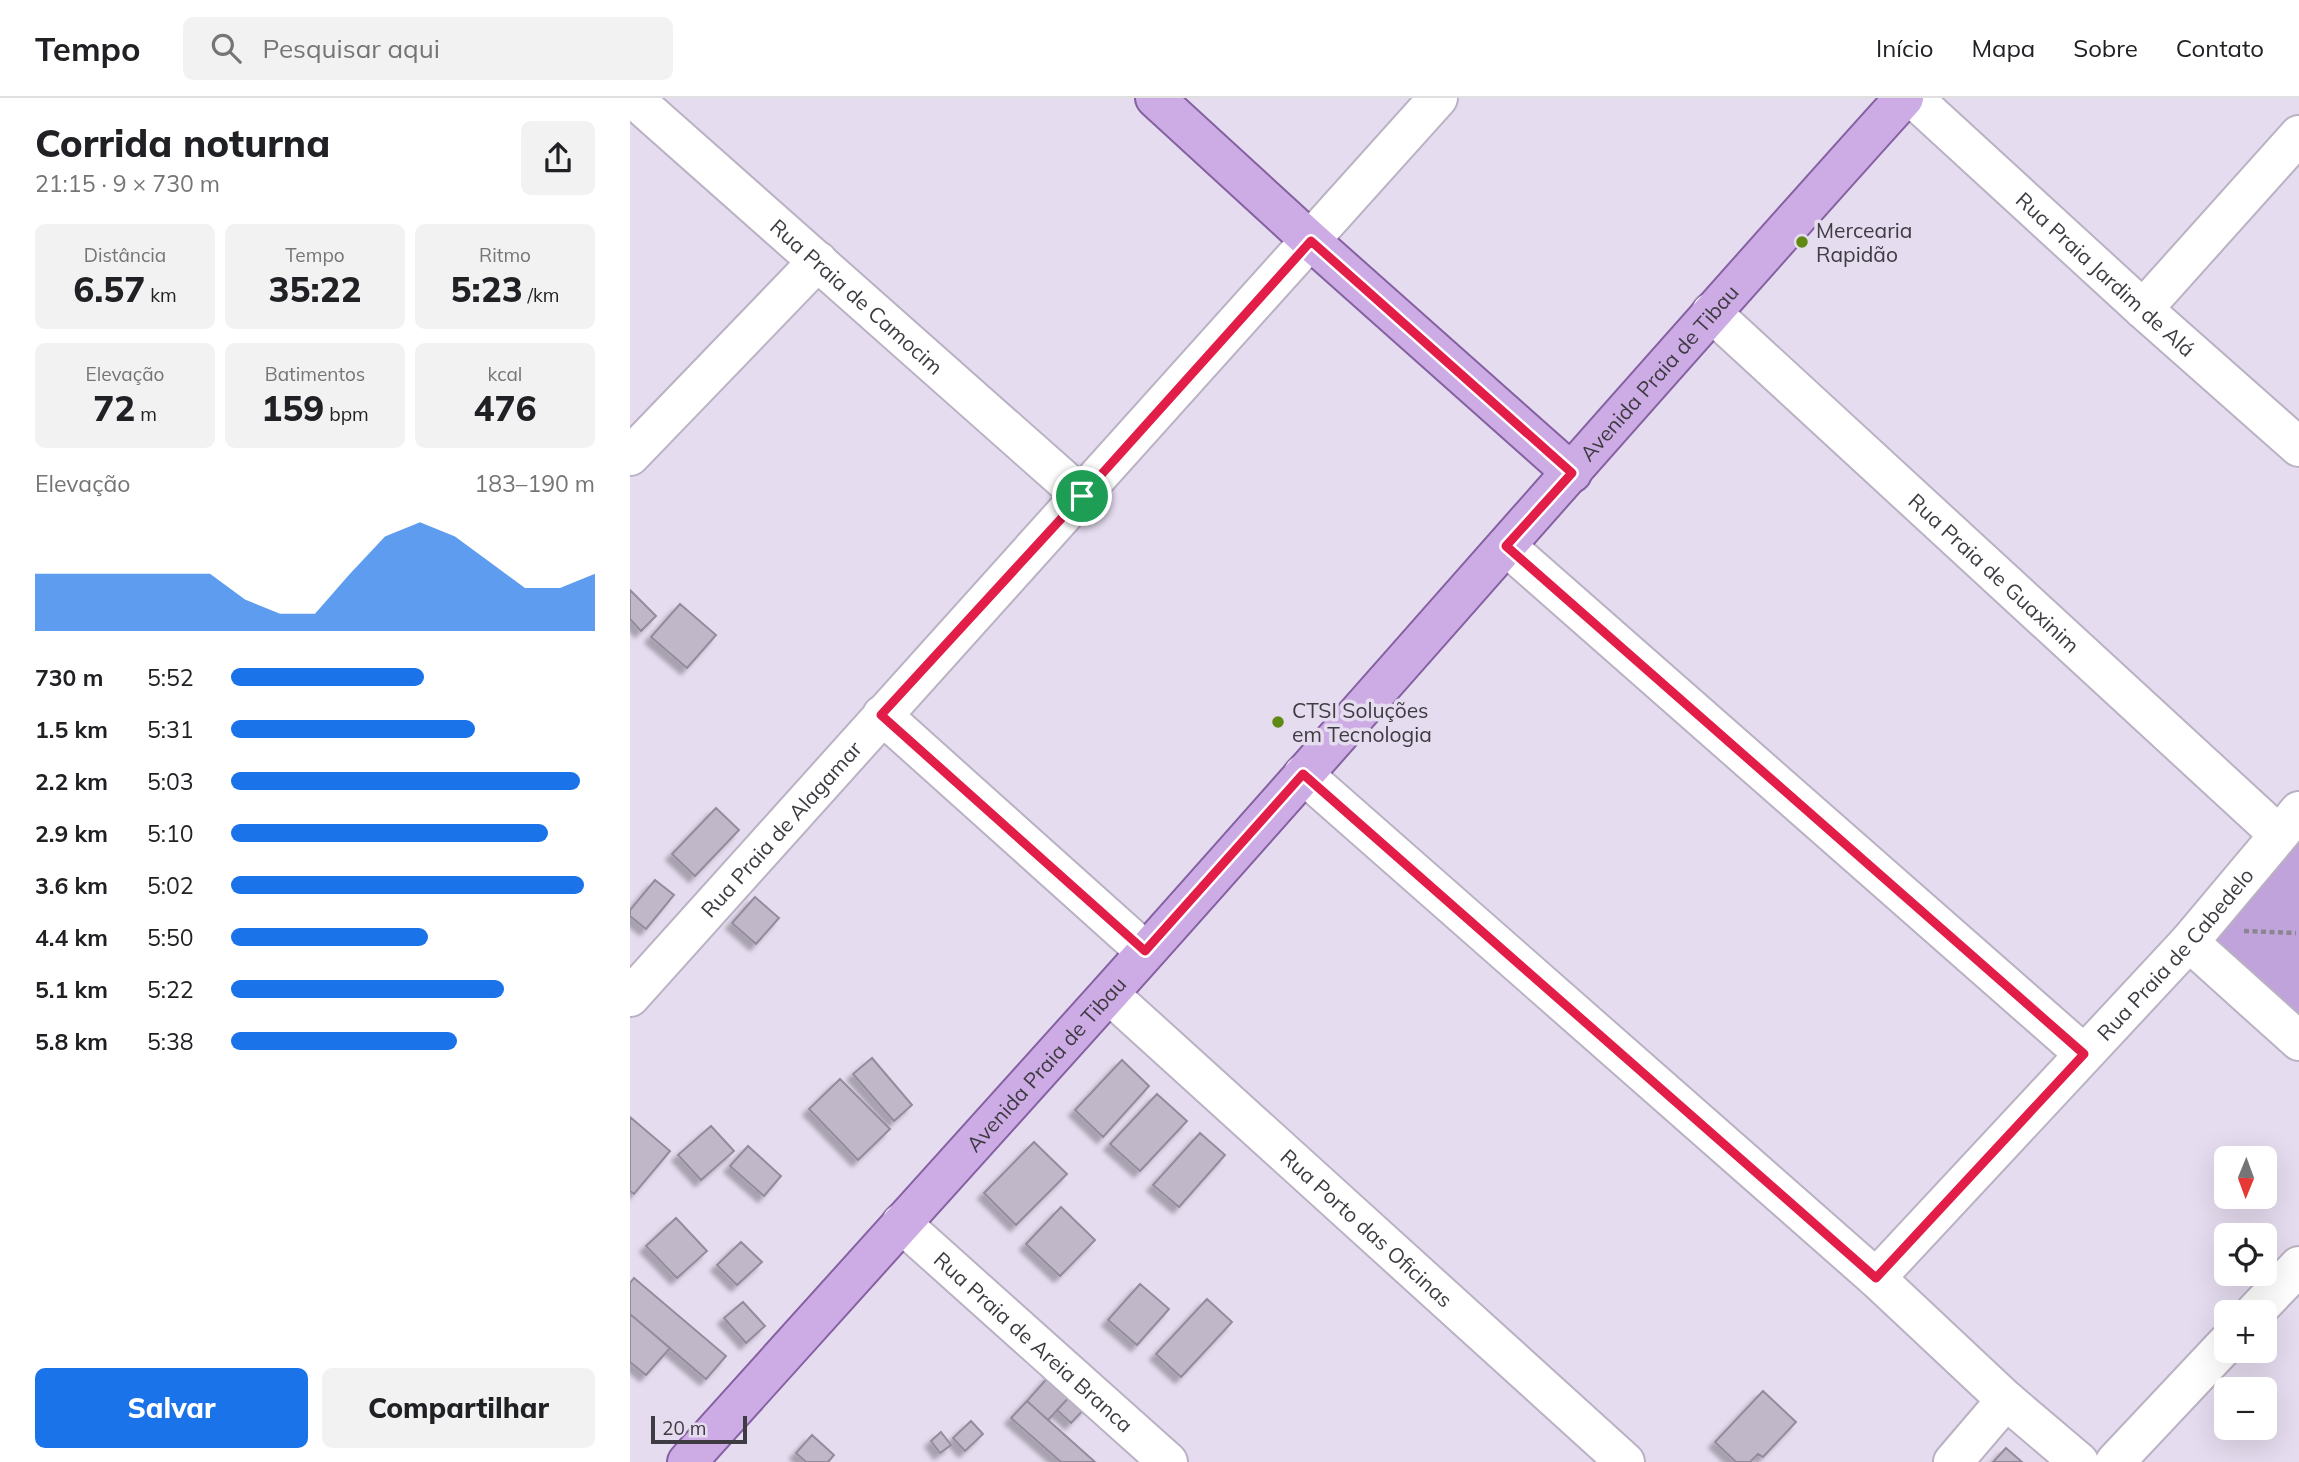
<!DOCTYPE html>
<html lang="pt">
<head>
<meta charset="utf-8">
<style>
	body { margin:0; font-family:Mulish,sans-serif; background:#f2f2f2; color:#202124; height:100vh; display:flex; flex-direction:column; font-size:26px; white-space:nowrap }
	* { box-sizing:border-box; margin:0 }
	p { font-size:23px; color:#757577 }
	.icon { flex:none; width:38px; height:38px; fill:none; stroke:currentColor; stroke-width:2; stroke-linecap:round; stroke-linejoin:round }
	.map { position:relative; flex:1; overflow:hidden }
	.drawer { display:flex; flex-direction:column; background:#fff; width:630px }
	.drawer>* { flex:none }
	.needle { width:46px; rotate:181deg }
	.fabs { position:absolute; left:1584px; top:1048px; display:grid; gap:14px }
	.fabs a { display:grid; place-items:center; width:63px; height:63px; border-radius:10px; background:#fff; box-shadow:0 7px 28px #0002; font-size:35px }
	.scale { position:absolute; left:21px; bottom:18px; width:96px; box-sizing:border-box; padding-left:7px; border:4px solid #3e3b42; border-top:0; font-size:19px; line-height:24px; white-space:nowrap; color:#3e3b42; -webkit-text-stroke:5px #e5dcef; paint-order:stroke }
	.pin { position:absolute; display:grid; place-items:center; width:60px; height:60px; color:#fff; margin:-30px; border:4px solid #fff; border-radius:50%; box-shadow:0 2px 7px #0007 }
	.round { display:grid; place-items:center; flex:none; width:74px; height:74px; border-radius:10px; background:#f2f2f2 }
	.overview { display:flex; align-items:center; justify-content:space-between; height:119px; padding:0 35px }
	h1 { font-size:38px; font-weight:800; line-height:52px }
	.figures { display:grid; grid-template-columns:repeat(3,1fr); gap:10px; height:119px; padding:7px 35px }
	.figures div { display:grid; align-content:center; border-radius:10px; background:#f2f2f2; text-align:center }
	.figures b { font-size:35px; font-weight:800 }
	.figures small { font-size:19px; font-weight:400 }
	.figures p { font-size:19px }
	.chart { height:196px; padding:14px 35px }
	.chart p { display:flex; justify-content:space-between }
	.chart svg { width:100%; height:126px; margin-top:7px; fill:#1a73e8; opacity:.7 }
	.button { display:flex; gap:14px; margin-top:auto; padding:14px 35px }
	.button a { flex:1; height:80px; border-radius:10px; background:#1a73e8; color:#fff; font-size:28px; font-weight:800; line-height:80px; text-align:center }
	.button a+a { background:#f2f2f2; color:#202124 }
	ul { padding:0 35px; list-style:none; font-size:23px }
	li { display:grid; grid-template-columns:112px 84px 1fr; align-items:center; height:52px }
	li i { height:18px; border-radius:9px; background:#1a73e8 }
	header { display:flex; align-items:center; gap:42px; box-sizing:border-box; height:98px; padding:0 35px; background:#fff; border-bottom:2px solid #e0e0e0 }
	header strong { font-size:33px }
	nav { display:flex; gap:38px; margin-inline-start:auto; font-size:24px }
	.search { width:490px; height:63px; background:#f2f2f2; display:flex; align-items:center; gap:18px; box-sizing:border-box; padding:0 24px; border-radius:10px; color:#757577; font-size:26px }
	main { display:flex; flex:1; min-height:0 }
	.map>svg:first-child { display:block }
</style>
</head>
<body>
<header>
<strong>Tempo</strong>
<div class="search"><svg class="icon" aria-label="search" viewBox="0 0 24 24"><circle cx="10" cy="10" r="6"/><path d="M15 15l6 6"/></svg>Pesquisar aqui</div>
<nav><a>Início</a><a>Mapa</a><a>Sobre</a><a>Contato</a></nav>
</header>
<main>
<section class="drawer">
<div class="overview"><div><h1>Corrida noturna</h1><p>21:15 · 9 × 730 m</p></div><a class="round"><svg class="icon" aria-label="share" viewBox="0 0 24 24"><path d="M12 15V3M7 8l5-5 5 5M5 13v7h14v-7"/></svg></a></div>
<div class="figures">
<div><p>Distância</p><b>6.57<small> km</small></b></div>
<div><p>Tempo</p><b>35:22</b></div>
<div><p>Ritmo</p><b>5:23<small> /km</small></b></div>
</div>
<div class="figures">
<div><p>Elevação</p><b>72<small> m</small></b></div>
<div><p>Batimentos</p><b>159<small> bpm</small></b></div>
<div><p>kcal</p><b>476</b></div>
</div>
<div class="chart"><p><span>Elevação</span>183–190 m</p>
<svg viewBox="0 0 160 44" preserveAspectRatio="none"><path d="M0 44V24L10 24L20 24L30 24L40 24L50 24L60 33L70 38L80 38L90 24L100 11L110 6L120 11L130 20L140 29L150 29L160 24V44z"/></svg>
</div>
<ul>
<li><b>730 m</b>5:52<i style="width:53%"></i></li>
<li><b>1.5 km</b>5:31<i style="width:67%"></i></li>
<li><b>2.2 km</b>5:03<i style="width:96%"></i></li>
<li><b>2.9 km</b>5:10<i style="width:87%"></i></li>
<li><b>3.6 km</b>5:02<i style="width:97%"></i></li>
<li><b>4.4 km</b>5:50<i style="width:54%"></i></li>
<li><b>5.1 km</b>5:22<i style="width:75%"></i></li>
<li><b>5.8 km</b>5:38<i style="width:62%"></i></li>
</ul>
<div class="button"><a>Salvar</a><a>Compartilhar</a></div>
</section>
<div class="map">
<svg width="1669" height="1364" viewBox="0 0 1669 1364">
	<defs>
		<filter id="shadow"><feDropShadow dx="-6" dy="6" stdDeviation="2" flood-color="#0004"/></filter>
	</defs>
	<rect width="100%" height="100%" fill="#e5dcef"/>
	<path fill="#c0a3da" d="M1669,744V921L1580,843Z"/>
	<path fill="#c0b7c9" stroke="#948c9d" stroke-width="2" filter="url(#shadow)" d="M0,492L26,518L11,533L0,521Z
		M50,506L86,537L57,570L21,539Z
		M86,710L109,732L65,778L42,756Z
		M25,782L44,797L16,831L0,818V812Z
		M125,799L149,820L126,846L102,825Z
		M242,960L282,1007L264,1023L223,976Z
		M492,962L519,988L473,1039L445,1012Z
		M210,981L260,1031L228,1062L179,1011Z
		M527,996L557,1023L510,1073L480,1046Z
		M0,1019L40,1053L4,1096L0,1093Z
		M81,1028L104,1053L71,1082L48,1057Z
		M570,1035L595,1057L549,1109L523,1087Z
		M404,1044L437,1076L386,1127L354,1095Z
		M118,1048L151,1078L134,1098L100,1068Z
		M431,1109L465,1142L430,1178L396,1146Z
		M46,1120L77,1153L47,1180L16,1148Z
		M111,1144L132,1164L107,1187L87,1167Z
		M4,1180L96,1258L76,1281L0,1216V1185Z
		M510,1186L539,1211L507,1247L478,1222Z
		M577,1201L602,1224L551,1279L526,1256Z
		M113,1204L135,1228L116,1245L94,1220Z
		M0,1216L40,1250L16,1277L0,1264Z
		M421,1276L443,1295L418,1322L397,1303Z
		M1133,1293L1166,1324L1133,1359L1128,1356L1120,1364H1106L1085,1344Z
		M443,1295L457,1308L441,1325L427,1312Z
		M397,1303L418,1322L465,1364H431L381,1320Z
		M341,1323L353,1336L335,1353L323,1340Z
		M311,1334L321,1347L310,1355L301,1343Z
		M182,1337L204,1357L198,1364H176L166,1355Z
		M1376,1350L1392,1364H1363Z"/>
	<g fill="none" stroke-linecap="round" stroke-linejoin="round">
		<g stroke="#bab1c3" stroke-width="42">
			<g id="minor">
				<path id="s1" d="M3,0L452,398"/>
				<path id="s2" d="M1283,0L1513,211L1669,349"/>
				<path d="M1513,211L1669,37"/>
				<path id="s3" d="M1081,214L1648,736"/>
				<path d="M0,358L188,163"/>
				<path d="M876,448L1454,956"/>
				<path d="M252,617L515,853"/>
				<path d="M673,676L1246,1180L1376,1302L1449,1364"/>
				<path d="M1559,844L1669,943"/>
				<path id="s4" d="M479,896L995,1364"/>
				<path id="s5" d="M0,899L808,0"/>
				<path id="s6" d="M271,1125L538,1364"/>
				<path id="s7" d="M1246,1180L1559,844L1669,713"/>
				<path d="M1625,1214L1669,1168"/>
				<path d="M1323,1364L1376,1302"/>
				<path d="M1485,1364L1596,1246"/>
			</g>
		</g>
		<g stroke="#8561a2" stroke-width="42">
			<g id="major">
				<path d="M525,0L681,143L942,375"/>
				<path id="s8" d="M57,1364C196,1209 336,1055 475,900C743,601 1005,298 1274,0"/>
			</g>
		</g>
		<path stroke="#8a8591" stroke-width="4.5" stroke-dasharray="5 3.5" stroke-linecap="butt" d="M1614,833L1666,835"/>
		<use href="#minor" stroke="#fff" stroke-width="38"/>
		<use href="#major" stroke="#cdace6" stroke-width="38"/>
	</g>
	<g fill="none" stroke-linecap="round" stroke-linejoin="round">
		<g stroke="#fff" stroke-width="14">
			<path id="route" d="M681,143L942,375L876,448L1454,956L1246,1180L673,676L515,853L251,617L452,398Z"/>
		</g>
		<use href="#route" stroke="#e11d48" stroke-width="9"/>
	</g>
	<g fill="#608914" stroke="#e5dcef" stroke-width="2.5">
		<circle cx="1172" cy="144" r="7"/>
		<circle cx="648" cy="624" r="7"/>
	</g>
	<g text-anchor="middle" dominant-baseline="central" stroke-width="7" stroke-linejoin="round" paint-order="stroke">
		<g font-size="21" fill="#3e3b42" stroke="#e5dcef" text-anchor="start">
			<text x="1186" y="132">Mercearia<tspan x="1186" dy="24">Rapidão</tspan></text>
			<text x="662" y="612">CTSI Soluções<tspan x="662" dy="24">em Tecnologia</tspan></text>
		</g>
		<g font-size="21" fill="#3e3b42" stroke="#e5dcef">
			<text stroke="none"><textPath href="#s2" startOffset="261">Rua Praia Jardim de Alá</textPath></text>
			<text stroke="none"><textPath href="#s1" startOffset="299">Rua Praia de Camocim</textPath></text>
			<text stroke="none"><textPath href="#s8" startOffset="1460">Avenida Praia de Tibau</textPath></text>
			<text stroke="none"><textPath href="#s3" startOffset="385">Rua Praia de Guaxinim</textPath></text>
			<text stroke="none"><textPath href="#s5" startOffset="226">Rua Praia de Alagamar</textPath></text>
			<text stroke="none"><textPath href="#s7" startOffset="441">Rua Praia de Cabedelo</textPath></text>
			<text stroke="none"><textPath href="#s8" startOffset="536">Avenida Praia de Tibau</textPath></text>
			<text stroke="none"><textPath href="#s4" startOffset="348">Rua Porto das Oficinas</textPath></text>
			<text stroke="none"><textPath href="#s6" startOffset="178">Rua Praia de Areia Branca</textPath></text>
		</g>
	</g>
</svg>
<div class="fabs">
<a><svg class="needle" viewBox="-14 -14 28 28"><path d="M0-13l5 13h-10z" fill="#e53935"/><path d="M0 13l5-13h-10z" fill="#757577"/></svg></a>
<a><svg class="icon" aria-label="locate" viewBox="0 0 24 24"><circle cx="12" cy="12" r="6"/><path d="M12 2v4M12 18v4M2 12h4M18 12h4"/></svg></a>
<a>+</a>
<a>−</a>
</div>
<div class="scale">20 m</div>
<div class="pin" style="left:452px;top:398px;background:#1e9e55"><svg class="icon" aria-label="arrive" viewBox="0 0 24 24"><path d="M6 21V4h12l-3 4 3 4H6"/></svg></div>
</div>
</main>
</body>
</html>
